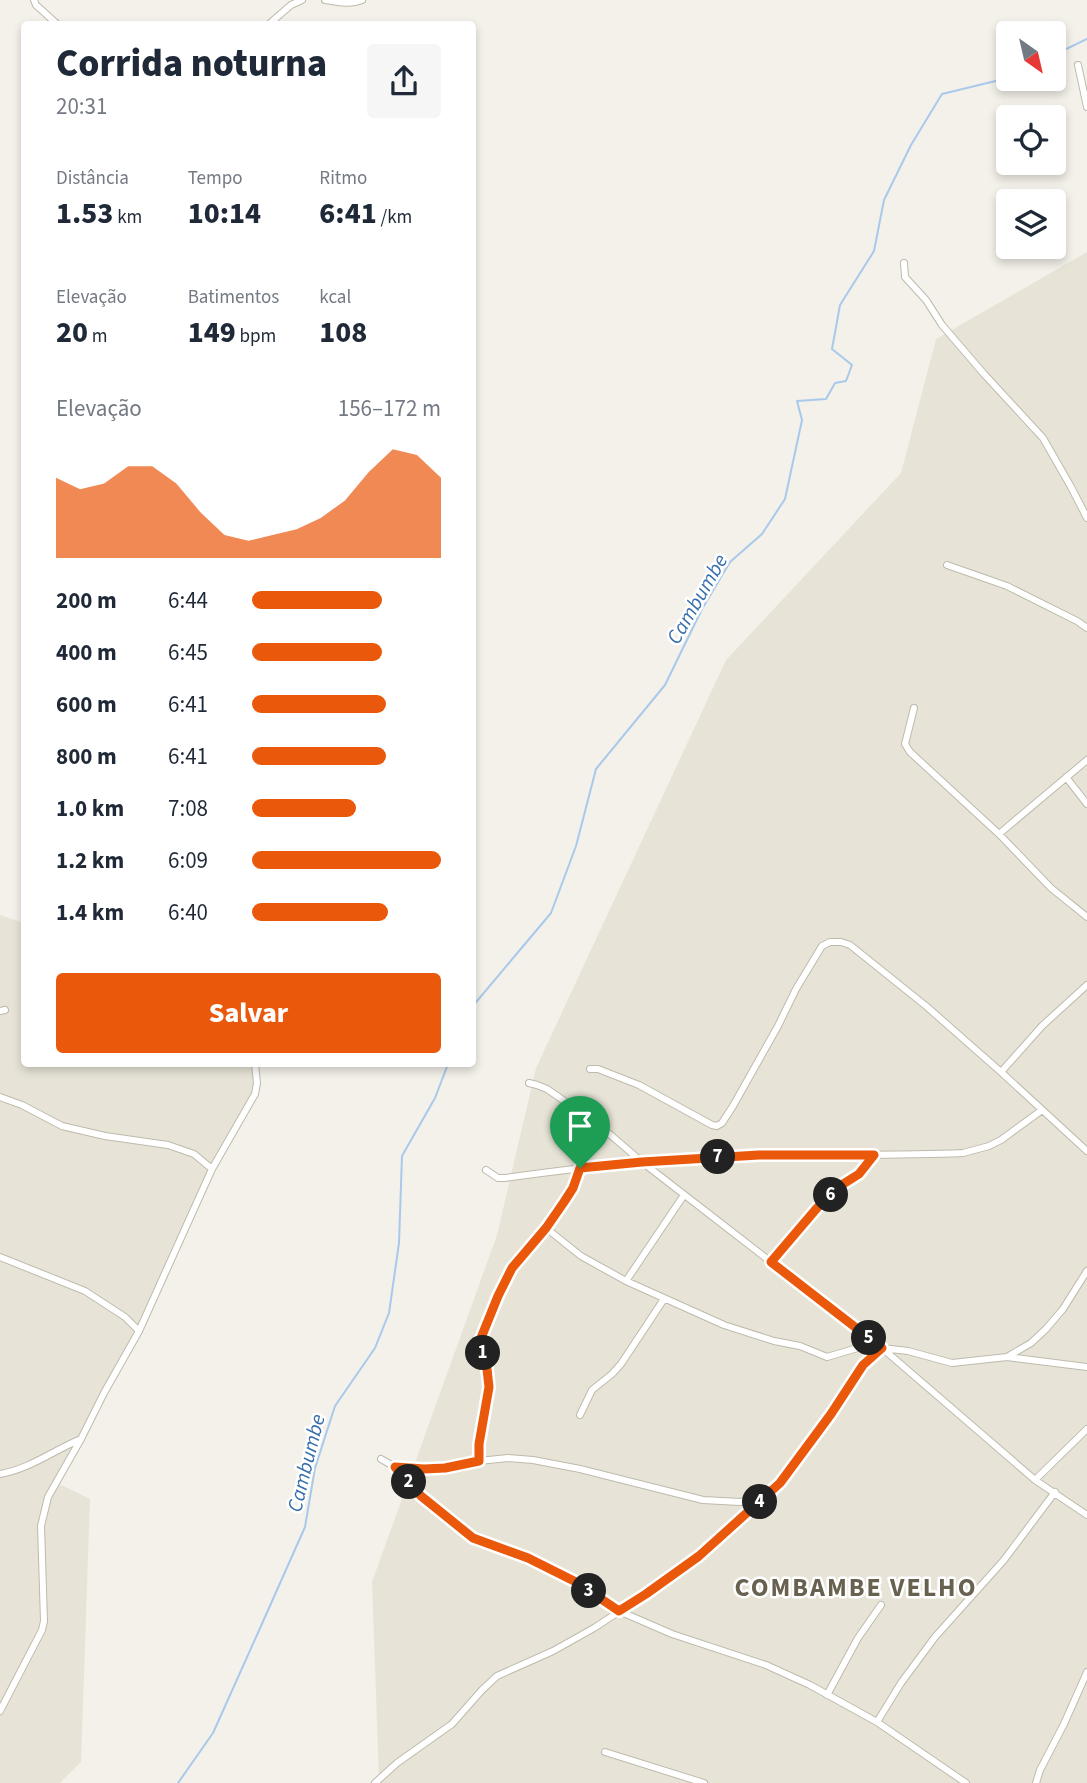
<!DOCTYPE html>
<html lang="pt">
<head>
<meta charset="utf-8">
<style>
	body { margin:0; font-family:"Source Sans 3",sans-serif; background:#f6f6f7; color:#1f2937; height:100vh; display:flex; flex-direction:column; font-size:26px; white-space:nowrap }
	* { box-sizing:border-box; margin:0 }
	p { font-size:23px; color:#747a83 }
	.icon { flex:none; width:38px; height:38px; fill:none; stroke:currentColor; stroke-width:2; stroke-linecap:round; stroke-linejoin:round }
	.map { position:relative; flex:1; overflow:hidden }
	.side { position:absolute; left:21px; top:21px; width:455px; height:1046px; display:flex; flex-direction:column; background:#fff; border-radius:7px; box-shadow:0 4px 10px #0003 }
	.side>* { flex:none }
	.needle { width:46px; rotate:146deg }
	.fabs { position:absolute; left:996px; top:21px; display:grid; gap:14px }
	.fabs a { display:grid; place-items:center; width:70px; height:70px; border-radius:7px; background:#fff; box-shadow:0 4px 10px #0003; font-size:35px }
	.pin { position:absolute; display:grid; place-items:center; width:60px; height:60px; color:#fff; margin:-72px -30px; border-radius:50% 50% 50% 0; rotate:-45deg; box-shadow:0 0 7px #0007 }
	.pin .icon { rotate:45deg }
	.km { position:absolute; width:35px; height:35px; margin:-18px; border-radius:50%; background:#222; color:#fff; font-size:19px; line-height:35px; text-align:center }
	.round { display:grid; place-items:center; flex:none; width:74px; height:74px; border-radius:7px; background:#f6f6f7 }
	.overview { display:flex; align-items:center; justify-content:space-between; height:119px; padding:0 35px }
	h1 { font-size:38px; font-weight:800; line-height:52px }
	.figures { display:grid; grid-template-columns:repeat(3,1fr); gap:10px; height:119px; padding:7px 35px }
	.figures div { display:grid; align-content:center }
	.figures b { font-size:30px; font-weight:800 }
	.figures small { font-size:19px; font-weight:400 }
	.figures p { font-size:19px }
	.chart { height:196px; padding:14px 35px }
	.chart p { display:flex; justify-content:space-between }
	.chart svg { width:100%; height:126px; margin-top:7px; fill:#ea580c; opacity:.7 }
	.button { display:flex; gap:14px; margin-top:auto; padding:14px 35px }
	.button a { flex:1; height:80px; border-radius:7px; background:#ea580c; color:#fff; font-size:28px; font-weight:800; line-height:80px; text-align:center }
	ul { padding:0 35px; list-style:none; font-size:23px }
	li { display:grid; grid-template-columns:112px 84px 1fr; align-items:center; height:52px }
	li i { height:18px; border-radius:9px; background:#ea580c }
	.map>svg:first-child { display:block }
</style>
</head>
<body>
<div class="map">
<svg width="1087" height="1783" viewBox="0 0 1087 1783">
	<rect width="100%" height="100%" fill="#f3f1e9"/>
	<path fill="#e7e4d7" d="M1087,252V1783H377L379,1780L372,1582L497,1235L536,1068L726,660L901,473L936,339Z
		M0,915L24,923V1064H255L256,1090L212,1169L139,1332L57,1483L90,1499L81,1762L60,1783H0Z"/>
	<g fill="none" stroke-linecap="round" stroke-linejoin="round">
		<path stroke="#a9c9ec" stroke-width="2" d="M1054,55L1087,39
			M472,1007L551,913L576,846L596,769L665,685L702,609L730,562L762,534L785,499L802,420L797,401L826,399L835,383L846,381L852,365L832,349L840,305L874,251L884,200L911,145L942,94L1008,78
			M178,1783L213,1733L261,1626L305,1527L315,1468L335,1406L375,1348L389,1313L399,1243L402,1156L435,1098L448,1064"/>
		<g stroke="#bebaac" stroke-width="8">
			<path id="street" d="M34,0L36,5L57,24
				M325,0C338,2 350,5 362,0
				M269,24L291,5L302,0
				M1078,65L1087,107
				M904,263L905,277L926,300L942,325L984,374L1043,438L1071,487L1087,518
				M947,565L1007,586L1077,621L1087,628
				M914,708L905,744L910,752L999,834L1051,888L1087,917
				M1066,777L1087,804
				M999,834L1087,760
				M0,1011L5,1010
				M590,1069H598L639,1085L712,1125L717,1126L722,1123L733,1106L778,1026L796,989L822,946L830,942H841L850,945L926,1006L1001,1072L1087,1151
				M1001,1072L1042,1026L1087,985
				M529,1083L537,1085L547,1089L599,1125L642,1162L882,1348L1035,1480L1087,1515
				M0,1097L22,1105L62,1126L105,1136L168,1145L194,1154L212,1169
				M486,1170L498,1178H505C590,1166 675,1157 760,1155C828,1154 896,1156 963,1153L989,1146L1001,1140L1042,1110
				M546,1228L581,1256L626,1281L724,1325L774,1341L800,1346L827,1357L861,1347H866L877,1352
				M0,1257L85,1291L125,1317L139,1331
				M771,1262L817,1208L840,1186L859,1174L874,1155
				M626,1281L684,1195
				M1007,1357L1087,1367
				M580,1415L592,1390L612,1374L621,1364L664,1299
				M381,1459L395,1467L421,1496L473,1538L529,1558L576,1582L619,1611L672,1634L766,1665L810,1685L877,1722L966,1783
				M479,1461V1444L489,1386L488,1370L481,1347V1338L498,1296L512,1268L546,1228L564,1202L573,1188L580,1168
				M395,1467L424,1469L445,1468L479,1461L508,1458L533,1460L580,1469L703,1500L740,1502L765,1497
				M0,1474C30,1469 54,1450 81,1439
				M1035,1480L1087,1429
				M827,1695L858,1638L881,1605
				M0,1711L42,1630L44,1621L41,1526L48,1497L81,1439L104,1393L139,1331L212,1169L255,1094L257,1083L255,1064
				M877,1722L901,1683L935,1637L1004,1560L1055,1492
				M605,1752L704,1783
				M375,1783L397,1763L452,1724L482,1690L497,1676L553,1651L594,1628L646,1594L699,1556L780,1483L831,1414L863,1365L877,1352L882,1348L908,1351L952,1363L1007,1357L1031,1343L1046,1329L1063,1309L1087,1271
				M1036,1783L1040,1770L1064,1724L1087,1672"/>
		</g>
		<use href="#street" stroke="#fff" stroke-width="6"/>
	</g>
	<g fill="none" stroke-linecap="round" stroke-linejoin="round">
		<g stroke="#fff" stroke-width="14">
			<path id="route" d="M759,1155H874L859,1174L840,1186L817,1208L771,1262L882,1348L863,1365L831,1414L780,1483L699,1556L646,1594L619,1611L576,1582L528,1558L473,1538L421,1496L395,1467L424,1469L445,1468L479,1461V1444L489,1387L486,1360L481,1347V1338L498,1296L512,1268L546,1228L564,1202L573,1188L580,1168L642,1162Z"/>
		</g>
		<use href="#route" stroke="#ea580c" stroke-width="9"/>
	</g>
	<g text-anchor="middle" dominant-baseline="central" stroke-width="5" stroke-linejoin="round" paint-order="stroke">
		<g font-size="21" font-style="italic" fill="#376eac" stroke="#fff">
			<text transform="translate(697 599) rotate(-60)">Cambumbe</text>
			<text transform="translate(306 1463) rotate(-76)">Cambumbe</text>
		</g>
		<g font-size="26" font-weight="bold" letter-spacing="2" fill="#69614f" stroke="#fff">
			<text x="856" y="1587">COMBAMBE VELHO</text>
		</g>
	</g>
</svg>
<div class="fabs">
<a><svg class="needle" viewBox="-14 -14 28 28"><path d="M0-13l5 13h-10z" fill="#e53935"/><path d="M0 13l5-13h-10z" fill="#747a83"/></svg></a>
<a><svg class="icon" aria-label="locate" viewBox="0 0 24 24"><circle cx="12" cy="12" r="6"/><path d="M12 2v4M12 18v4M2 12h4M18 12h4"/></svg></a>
<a><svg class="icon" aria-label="layers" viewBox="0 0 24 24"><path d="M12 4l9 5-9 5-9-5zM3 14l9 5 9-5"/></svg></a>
</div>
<div class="pin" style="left:580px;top:1168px;background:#1e9e55"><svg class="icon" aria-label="arrive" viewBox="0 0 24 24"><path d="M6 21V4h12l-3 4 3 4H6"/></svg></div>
<b class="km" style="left:483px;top:1353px">1</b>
<b class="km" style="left:409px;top:1482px">2</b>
<b class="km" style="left:589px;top:1591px">3</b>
<b class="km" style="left:760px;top:1502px">4</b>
<b class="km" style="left:869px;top:1338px">5</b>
<b class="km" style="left:831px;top:1195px">6</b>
<b class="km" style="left:718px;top:1157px">7</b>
<section class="side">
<div class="overview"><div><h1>Corrida noturna</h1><p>20:31</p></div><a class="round"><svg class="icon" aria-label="share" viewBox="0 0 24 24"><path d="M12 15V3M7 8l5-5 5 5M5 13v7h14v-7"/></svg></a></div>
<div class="figures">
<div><p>Distância</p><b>1.53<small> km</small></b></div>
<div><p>Tempo</p><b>10:14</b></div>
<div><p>Ritmo</p><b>6:41<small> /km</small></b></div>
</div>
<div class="figures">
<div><p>Elevação</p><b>20<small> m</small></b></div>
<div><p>Batimentos</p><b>149<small> bpm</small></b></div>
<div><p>kcal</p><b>108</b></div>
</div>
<div class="chart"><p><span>Elevação</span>156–172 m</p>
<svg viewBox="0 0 160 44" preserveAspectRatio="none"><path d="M0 44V16L10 20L20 18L30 12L40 12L50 18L60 28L70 36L80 38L90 36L100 34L110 30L120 24L130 14L140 6L150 8L160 16V44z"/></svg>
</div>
<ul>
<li><b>200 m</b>6:44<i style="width:69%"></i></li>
<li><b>400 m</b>6:45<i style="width:69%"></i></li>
<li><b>600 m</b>6:41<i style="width:71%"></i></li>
<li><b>800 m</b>6:41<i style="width:71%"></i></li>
<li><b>1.0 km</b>7:08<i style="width:55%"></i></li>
<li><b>1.2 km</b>6:09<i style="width:100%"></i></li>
<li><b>1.4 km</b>6:40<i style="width:72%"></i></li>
</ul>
<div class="button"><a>Salvar</a></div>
</section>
</div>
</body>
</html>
